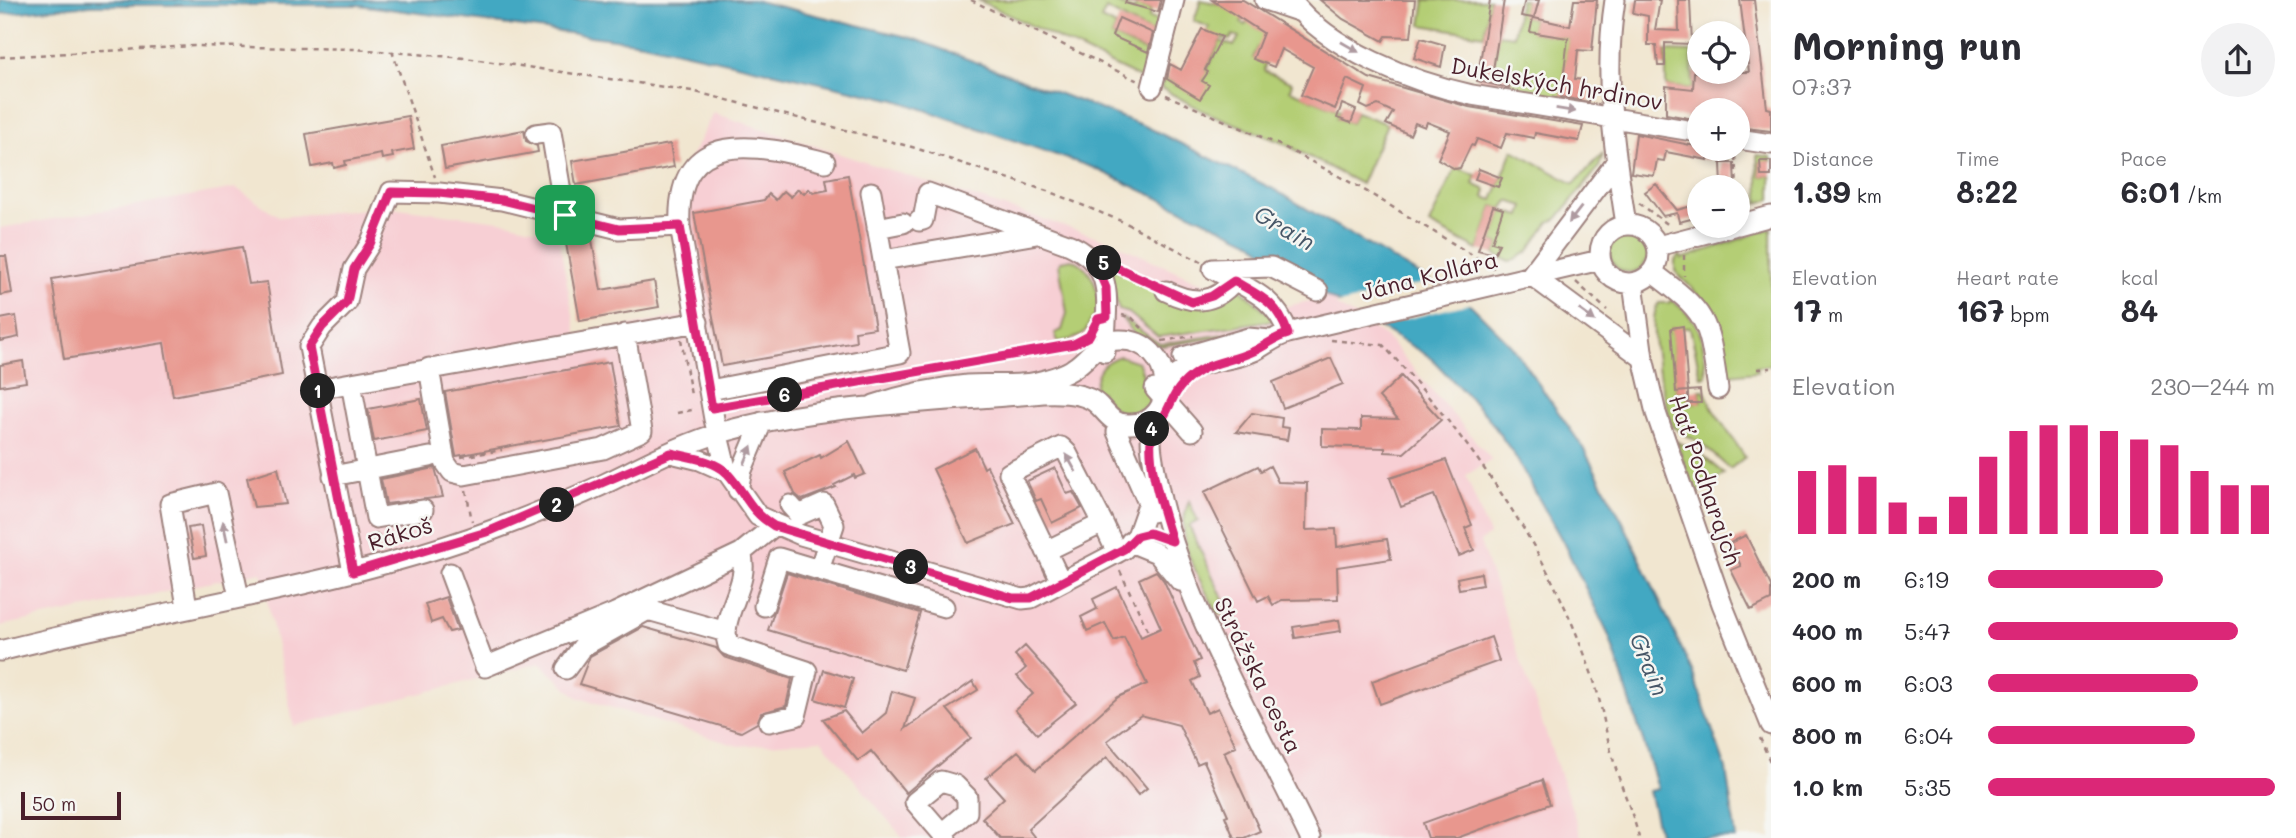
<!DOCTYPE html>
<html lang="en">
<head>
<meta charset="utf-8">
<style>
	body { margin:0; font-family:Mali,sans-serif; background:#f2f2f3; color:#2b2b33; height:100vh; display:flex; flex-direction:column; font-size:26px; white-space:nowrap }
	* { box-sizing:border-box; margin:0 }
	p { font-size:23px; color:#7c7c81 }
	.icon { flex:none; width:38px; height:38px; fill:none; stroke:currentColor; stroke-width:2; stroke-linecap:round; stroke-linejoin:round }
	.map { position:relative; flex:1; overflow:hidden }
	.side { display:flex; flex-direction:column; background:#fff; width:525px }
	.side>* { flex:none }
	.tools { position:absolute; left:1687px; top:21px; display:grid; gap:14px }
	.tools a { display:grid; place-items:center; width:63px; height:63px; border-radius:50%; background:#fff; box-shadow:0 4px 10px #0003; font-size:35px }
	.scale { position:absolute; left:21px; bottom:18px; width:100px; box-sizing:border-box; padding-left:7px; border:4px solid #4a1f2b; border-top:0; font-size:19px; line-height:24px; white-space:nowrap; color:#4a1f2b; -webkit-text-stroke:5px #f6f6f2; paint-order:stroke }
	.pin { position:absolute; display:grid; place-items:center; width:60px; height:60px; color:#fff; margin:-30px; border-radius:14px; box-shadow:0 4px 10px #0006 }
	.km { position:absolute; width:35px; height:35px; margin:-18px; border-radius:50%; background:#222; color:#fff; font-size:19px; line-height:35px; text-align:center }
	.round { display:grid; place-items:center; flex:none; width:74px; height:74px; border-radius:37px; background:#f2f2f3 }
	.headline { display:flex; align-items:center; justify-content:space-between; height:119px; padding:0 21px }
	h1 { font-size:38px; font-weight:700; line-height:52px }
	.stats { display:grid; grid-template-columns:repeat(3,1fr); gap:10px; height:119px; padding:7px 21px }
	.stats div { display:grid; align-content:center }
	.stats b { font-size:30px; font-weight:700 }
	.stats small { font-size:19px; font-weight:400 }
	.stats p { font-size:19px }
	.chart { height:196px; padding:14px 21px }
	.chart p { display:flex; justify-content:space-between }
	.chart svg { width:100%; height:126px; margin-top:7px; stroke:#db2777; stroke-width:6 }
	ul { padding:0 21px; list-style:none; font-size:23px }
	li { display:grid; grid-template-columns:112px 84px 1fr; align-items:center; height:52px }
	li i { height:18px; border-radius:9px; background:#db2777 }
	main { display:flex; flex:1; min-height:0 }
	.map>svg:first-child { display:block }
</style>
</head>
<body>
<main>
<div class="map">
<svg width="1771" height="838" viewBox="0 0 1771 838">
	<rect width="100%" height="100%" fill="#f6f6f2"/>
	<filter id="ink" filterUnits="userSpaceOnUse"><feTurbulence type="fractalNoise" baseFrequency=".0143" numOctaves="2"/><feDisplacementMap in="SourceGraphic" scale="14" xChannelSelector="R" yChannelSelector="G"/><feConvolveMatrix kernelMatrix="1 2 1 2 8 2 1 2 1" color-interpolation-filters="sRGB"/></filter>
	<filter id="wash" filterUnits="userSpaceOnUse"><feTurbulence type="fractalNoise" baseFrequency=".00686" numOctaves="4" result="noise"/><feDisplacementMap in="SourceGraphic" scale="28" xChannelSelector="R" yChannelSelector="G"/><feGaussianBlur stdDeviation="1.57" result="paint"/><feColorMatrix in="noise" values="0 0 0 0 0 0 0 0 0 0 0 0 0 0 0 0 0 1.4 0 .05"/><feComposite in="paint" operator="in"/></filter>
	<g filter="url(#wash)">
		<rect width="100%" height="100%" fill="#f1e6d0"/>
		<path fill="#f7cfd4" d="M713,113L1110,241L1264,311L1328,297L1387,338L1492,460L1466,475L1489,535L1480,542L1582,838H903L821,740L738,746L577,697L540,663L294,726L261,572L0,626V228L236,188L280,217L390,207L507,222L558,235L577,336L688,315L671,207L683,173Z"/>
		<path fill="#b4ce74" stroke="#7f7650" stroke-width="2" d="M978,0H1109L1134,10L1136,6L1151,10L1149,18L1160,21L1156,35L1106,9L1101,19L1116,26L1112,36L1153,55L1146,81Z
			M1201,0L1219,4L1243,18L1241,23L1245,25L1248,22L1276,41L1270,51L1258,47L1253,58L1265,63L1264,71L1292,83L1290,90L1340,111L1337,118L1351,123L1356,112L1387,124L1361,184L1283,143L1203,111L1161,88L1163,77L1187,90L1202,81L1220,41L1234,46L1239,37L1233,35L1230,40L1206,35L1209,27L1194,21Z
			M1425,0H1490L1484,35L1421,25Z
			M1520,0H1525L1522,16L1533,18L1531,32L1569,38L1561,101L1509,88L1511,74L1493,70L1498,34L1513,36Z
			M1666,51L1692,52L1693,89L1666,86Z
			M1513,150L1574,184L1603,153L1599,167L1557,219L1549,222L1528,252L1510,262L1494,254L1499,244L1492,242L1502,211L1521,216L1524,206L1508,201L1502,209L1493,206L1478,250L1429,224L1456,167L1476,175L1473,184L1486,190L1484,197L1493,200Z
			M1757,155L1771,157V161L1760,162L1761,176H1771V199L1738,210L1759,202Z
			M1771,228V365L1756,367L1757,372L1721,376L1716,330L1709,306L1675,271V261L1680,255L1682,259Z
			M1610 253a19 19 0 1 1 38 0a19 19 0 1 1-38 0Z
			M1072,259C1096,269 1097,290 1100,313C1081,323 1097,337 1058,342L1055,333L1062,330L1067,313L1059,264L1061,261Z
			M1105,265L1138,278L1188,305L1241,289L1275,320L1158,337L1129,313L1119,310Z
			M1671,300C1704,323 1703,339 1706,376L1701,377L1690,328H1672L1676,391H1688V403L1701,402L1700,390H1704L1714,411L1745,457L1730,469L1703,445L1673,427C1665,405 1644,320 1659,303H1669Z
			M1121,317L1160,344L1268,327L1269,330L1156,347L1135,336Z
			M1120,356L1138,362C1145,375 1144,388 1154,400C1131,420 1118,419 1101,392L1094,391C1096,371 1101,362 1120,356Z
			M1676,441L1698,452L1724,474L1696,495Z
			M1189,501L1198,521L1189,526L1229,611L1222,615L1217,613C1199,576 1172,542 1189,501Z"/>
		<path fill="#42a8c2" stroke="#466476" stroke-width="2" d="M0,0H753L912,38L1147,127L1273,189L1472,306L1512,346L1582,446L1624,524L1692,671L1726,769L1736,838H1664L1659,833L1649,791L1658,789L1655,778L1609,636L1563,542L1515,456L1487,416L1430,357L1318,291L1252,242L1094,168L896,100L643,43L359,5H90L0,14Z"/>
		<path fill="#f1e6d0" d="M1436,280L1473,303L1373,327L1335,305Z"/>
		<g id="blocks">
			<path fill="#e8978e" d="M1126,0H1161L1158,12L1125,3Z
				M1212,0H1243L1369,78L1469,107L1583,126L1579,141L1535,133L1534,138L1507,133L1501,148L1477,139L1474,146L1471,145L1460,168L1455,169L1438,159L1450,131L1427,122L1425,127L1415,123L1410,135L1386,124L1393,112L1378,105L1368,109L1360,105L1366,88L1347,79L1335,109L1301,95L1313,67L1281,49L1274,67L1253,59L1263,33Z
				M1320,0H1415L1411,37L1386,36L1383,41L1343,19Z
				M1490,0H1504L1493,70L1512,74L1509,88L1477,81Z
				M1525,0H1539L1534,18L1570,26L1574,0H1597L1592,51L1578,50L1575,79L1584,80L1583,87H1590L1589,102L1561,97L1568,38L1530,32L1533,18L1521,16Z
				M1635,0H1660L1655,30L1679,31L1678,0H1690L1692,44L1665,43V66H1658L1656,45H1648V16L1633,13Z
				M1740,0H1754L1767,108L1771,109V131L1738,127V110H1699V120L1666,114V86L1693,89L1694,72H1749Z
				M1119,18L1153,33L1148,52L1112,36Z
				M1202,29L1222,37L1205,70L1208,72L1202,81L1209,85L1200,99L1167,79L1170,64L1181,70Z
				M1421,38L1445,45L1441,67L1414,58Z
				M1342,104L1356,110L1351,123L1337,118Z
				M408,116L414,149L392,153L393,157L382,159L381,154L345,161L346,165L334,168L333,163L312,167L306,134Z
				M524,130L526,141L537,146L538,152L445,169L441,146Z
				M1636,134L1710,149L1708,160L1666,152L1664,161L1657,160L1654,176L1631,173Z
				M670,144L674,167L576,185L572,161Z
				M1760,161H1771V176H1761Z
				M1721,163H1734L1735,187H1722Z
				M1479,169L1502,178L1498,187L1475,179Z
				M848,175L875,328L855,331L856,342L722,366L694,213L764,200L769,194L776,200L784,191L791,197L798,189L804,194L809,189L813,193L828,190L826,179Z
				M1656,184L1677,210L1699,204V217L1679,222L1677,213L1663,216L1645,192Z
				M1493,206L1503,209L1492,242L1499,244L1494,254L1478,250Z
				M588,234L591,235L601,290L654,281L659,307L580,321L565,238Z
				M242,247L249,284L267,282L282,375L173,396L164,343L64,359L52,279Z
				M0,256H6L12,293L0,295Z
				M16,316L19,337L0,341V319Z
				M1683,326L1688,391L1676,392L1671,328Z
				M1331,358L1343,384L1283,408L1273,382Z
				M23,361L26,382L0,386V365Z
				M610,362L621,426L456,456L445,392Z
				M1401,376L1441,420L1404,453L1385,452V448L1322,446V429L1361,430V418L1398,419L1379,397Z
				M1700,390L1701,403H1688V391Z
				M421,399L427,431L374,441L368,409Z
				M1252,413L1282,418L1281,427L1289,428L1287,440L1236,432Z
				M849,441L865,474L855,478L854,475L834,485L836,487L802,500L795,494L785,472L820,455L821,458Z
				M975,448L984,468L987,466L1015,524L968,543L933,469Z
				M1446,460L1472,525L1465,528L1474,550L1459,556L1434,495L1401,507L1390,478Z
				M1258,466L1261,471L1270,466L1278,482L1307,483L1306,530L1336,529L1337,547L1387,539L1391,559L1337,567L1338,599L1282,600L1273,605L1268,596L1258,601L1204,492Z
				M278,468L286,504L254,507L247,478Z
				M435,468L443,497L386,504L381,479Z
				M1055,468L1067,494L1073,492L1082,508L1052,523L1041,499L1036,501L1027,481Z
				M201,526L206,556L194,558L188,528Z
				M1746,535L1771,586V600L1751,610L1731,570L1741,566L1730,543Z
				M1156,571L1164,581L1200,660L1194,663L1200,677L1192,681L1207,713L1218,708L1236,746L1224,752L1260,831L1244,838H1234L1225,816L1228,815L1204,761L1197,764L1179,725L1141,715L1107,741L1147,788L1138,795L1107,757L1028,829L1035,838H1000L982,818L1004,798L986,778L1018,751L1036,770L1118,697L1147,684L1124,637L1114,641L1105,623L1087,631L1081,617L1097,609L1093,599L1117,587L1141,637L1161,628L1139,579Z
				M787,573L920,613L903,670L768,630Z
				M1481,573L1483,585L1459,589L1457,578Z
				M446,597L458,630L449,632L442,619L431,623L425,604Z
				M1339,620L1341,631L1295,638L1293,627Z
				M643,627L716,648L724,657L792,679L786,706L761,713L757,723L741,732L579,684L590,656Z
				M1491,637L1499,661L1380,704L1372,681Z
				M1025,646L1076,703L1037,734L1015,710L1033,694L1017,676L1026,668L1015,655Z
				M824,670L853,679L844,708L815,699Z
				M973,681L978,690L947,709L971,738L906,793L871,751L858,761L823,719L844,711L862,733L886,713L892,691L915,698L905,729Z
				M1542,780L1550,804L1457,838H1428L1423,823Z"/>
		</g>
	</g>
	<g filter="url(#ink)">
		<use href="#blocks" fill-opacity="0" stroke="#9e827e" stroke-width="2"/>
		<g fill="none" stroke-linecap="round" stroke-linejoin="round">
			<g stroke="#9e827e" stroke-width="23">
				<path id="minor" d="M1265,0L1301,12
					M1291,0C1329,50 1412,82 1472,95L1699,132
					M1615,0C1603,76 1614,149 1626,224
					M1152,87L1174,0
					M536,134L551,132L565,215
					M1738,139L1771,144
					M825,162C758,144 675,125 680,226L714,419L727,472L758,516L801,535L1022,599L1031,598L1124,549L1137,536L1149,502
					M871,192L883,260
					M919,221L923,220L928,193L1070,245C1120,268 1104,308 1105,352
					M1600 254a29 29 0 1 1 58 0a29 29 0 1 1-58 0Z
					M1738,225L1771,216
					M877,228L903,223
					M1658,246L1733,226
					M1213,269L1271,267L1318,291
					M1215,270C1248,289 1275,296 1288,333
					M1652,272C1710,315 1708,320 1718,389
					M1531,275L1617,161
					M1531,275L1643,358
					M1633,283L1643,358L1656,413L1722,604L1771,725
					M1166,291C1192,304 1214,305 1234,281
					M1183,357L1248,338L1270,340
					M429,368L445,462L452,472L464,475L603,449L642,431L625,334
					M351,383L376,518L423,510
					M1166,384C1188,359 1226,364 1254,351C1266,345 1274,337 1288,333L1600,260
					M317,389L698,322
					M1155,389L1192,431
					M710,390L900,353L883,260L1037,234
					M1152,429C1149,446 1154,464 1157,481C1180,600 1258,728 1310,838
					M1117,432L1152,512
					M671,453L700,460L727,472
					M333,476L430,457
					M738,490L742,470L762,422
					M1130,542L1157,553L1180,581
					M1046,551L1103,523L1117,553
					M741,553C752,584 718,615 728,645L807,671L796,716L769,722
					M819,570L944,607
					M353,572L309,347L322,327L347,302L354,269L370,244L391,192L439,193L502,200L619,229L680,226
					M450,573L485,667L615,613L741,553L774,526
					M1061,582L1009,473L1061,447L1067,453L1103,523
					M764,606L779,558L819,570L834,525L824,504L799,515L790,505
					M187,607L170,504L216,493L239,597
					M0,651C140,615 284,594 423,553C484,535 542,512 600,486C640,467 681,444 723,432C827,403 936,403 1043,393C1057,392 1077,393 1090,399C1105,406 1107,424 1128,424C1182,426 1175,338 1119,340C1095,341 1091,357 1074,368C1065,375 1049,379 1037,382C1014,387 990,383 967,385C935,388 904,395 874,405
					M566,669L582,647L648,610L726,632
					M942,833L967,812V797L955,785L941,781L915,802L946,838"/>
			</g>
			<path stroke="#9e827e" stroke-width="2.5" stroke-dasharray="5 5" stroke-linecap="butt" d="M971,0L1138,81
				M392,51L435,177
				M0,57L194,46L355,49L465,58L692,91L912,147L1050,192L1126,223L1201,262
				M1166,95L1282,146L1359,187L1494,268
				M1735,156L1737,187
				M1639,203L1670,226
				M1684,255V276
				M1113,264L1151,282
				M1576,282L1607,310
				M1122,315L1132,318L1142,328
				M681,339L691,395
				M1331,340L1383,345C1474,445 1547,545 1592,675C1602,703 1605,733 1614,762C1621,788 1633,812 1639,838
				M1162,341L1193,336
				M1757,369L1771,368
				M728,405L1076,343
				M677,413L692,410
				M461,457L502,450
				M466,490L472,521
				M376,533L382,540L393,543
				M1120,571L1149,633
				M1760,738L1771,764
				M1770,793L1771,792"/>
			<use href="#minor" stroke="#fff" stroke-width="19"/>
		</g>
		<defs><path id="oneway-solid" d="M-6-.8H1V-3.2L6.5 0L1 3.2V.8H-6Z" transform="scale(1.75)"/></defs>
		<g fill="#ae9aa0">
			<use href="#oneway-solid" transform="translate(1350 47) rotate(30)"/>
			<use href="#oneway-solid" transform="translate(1566 110) rotate(9)"/>
			<use href="#oneway-solid" transform="translate(1575 215) rotate(128)"/>
			<use href="#oneway-solid" transform="translate(1587 315) rotate(36)"/>
			<use href="#oneway-solid" transform="translate(748 455) rotate(-68)"/>
			<use href="#oneway-solid" transform="translate(1071 463) rotate(-119)"/>
			<use href="#oneway-solid" transform="translate(225 531) rotate(-102)"/>
		</g>
	</g>
	<g fill="none" stroke-linecap="round" stroke-linejoin="round" filter="url(#ink)">
		<g stroke="#fff" stroke-width="14">
			<path id="route" d="M391,192L439,193L502,200L619,229L680,226L712,408L1074,344L1089,336L1098,319L1107,317L1106,288L1097,267L1107,263L1192,302L1212,296L1234,281C1262,297 1277,302 1288,334C1275,337 1267,345 1254,351C1227,364 1205,360 1182,385C1168,400 1171,414 1152,429C1146,464 1162,507 1172,541L1149,533L1137,536L1124,549L1031,598H1013L774,526C748,510 746,493 727,473C714,460 688,457 671,453L490,531L353,572L309,347L322,327L347,302L354,269L370,244Z"/>
		</g>
		<use href="#route" stroke="#db2777" stroke-width="9"/>
	</g>
	<g text-anchor="middle" dominant-baseline="central" stroke-width="5" stroke-linejoin="round" paint-order="stroke">
		<g font-size="23" fill="#4a1f2b" stroke="#f6f6f2">
			<text transform="translate(1557 83) rotate(10)">Dukelských hrdinov</text>
			<text transform="translate(1429 275) rotate(-14)">Jána Kollára</text>
			<text transform="translate(1706 480) rotate(71)">Hať Podharajch</text>
			<text transform="translate(400 533) rotate(-17)">Rákoš</text>
			<text transform="translate(1259 675) rotate(64)">Strážska cesta</text>
		</g>
		<g font-size="24" font-style="italic" fill="#475667" stroke="#f6f6f2">
			<text transform="translate(1285 227) rotate(30)">Grain</text>
			<text transform="translate(1650 664) rotate(68)">Grain</text>
		</g>
	</g>
</svg>
<div class="tools">
<a><svg class="icon" aria-label="locate" viewBox="0 0 24 24"><circle cx="12" cy="12" r="6"/><path d="M12 2v4M12 18v4M2 12h4M18 12h4"/></svg></a>
<a>+</a>
<a>−</a>
</div>
<div class="scale">50 m</div>
<div class="pin" style="left:565px;top:215px;background:#1e9e55"><svg class="icon" aria-label="arrive" viewBox="0 0 24 24"><path d="M6 21V4h12l-3 4 3 4H6"/></svg></div>
<b class="km" style="left:318px;top:391px">1</b>
<b class="km" style="left:557px;top:505px">2</b>
<b class="km" style="left:911px;top:567px">3</b>
<b class="km" style="left:1152px;top:429px">4</b>
<b class="km" style="left:1104px;top:263px">5</b>
<b class="km" style="left:785px;top:395px">6</b>
</div>
<section class="side">
<div class="headline"><div><h1>Morning run</h1><p>07:37</p></div><a class="round"><svg class="icon" aria-label="share" viewBox="0 0 24 24"><path d="M12 15V3M7 8l5-5 5 5M5 13v7h14v-7"/></svg></a></div>
<div class="stats">
<div><p>Distance</p><b>1.39<small> km</small></b></div>
<div><p>Time</p><b>8:22</b></div>
<div><p>Pace</p><b>6:01<small> /km</small></b></div>
</div>
<div class="stats">
<div><p>Elevation</p><b>17<small> m</small></b></div>
<div><p>Heart rate</p><b>167<small> bpm</small></b></div>
<div><p>kcal</p><b>84</b></div>
</div>
<div class="chart"><p><span>Elevation</span>230–244 m</p>
<svg viewBox="0 0 160 44" preserveAspectRatio="none"><path d="M5 44V22M15 44V20M25 44V24M35 44V33M45 44V38M55 44V31M65 44V17M75 44V8M85 44V6M95 44V6M105 44V8M115 44V11M125 44V13M135 44V22M145 44V27M155 44V27"/></svg>
</div>
<ul>
<li><b>200 m</b>6:19<i style="width:61%"></i></li>
<li><b>400 m</b>5:47<i style="width:87%"></i></li>
<li><b>600 m</b>6:03<i style="width:73%"></i></li>
<li><b>800 m</b>6:04<i style="width:72%"></i></li>
<li><b>1.0 km</b>5:35<i style="width:100%"></i></li>
</ul>
</section>
</main>
</body>
</html>
